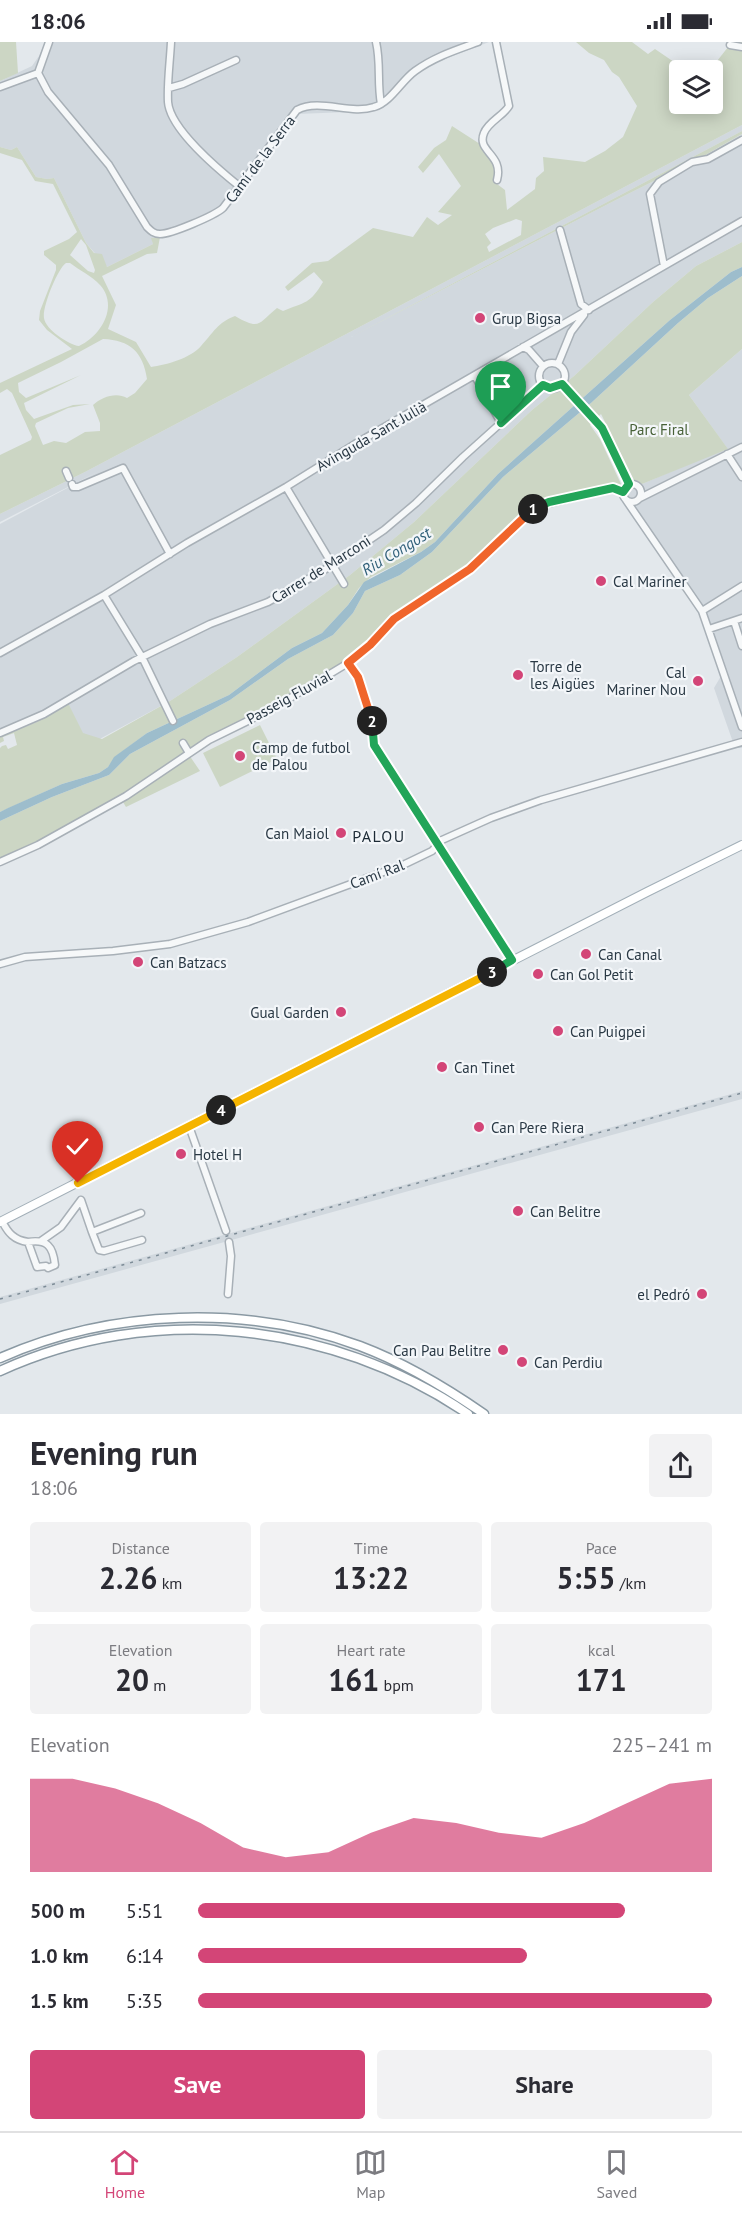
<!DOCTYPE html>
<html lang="en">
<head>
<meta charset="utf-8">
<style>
	body { margin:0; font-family:"PT Sans",sans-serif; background:#f2f2f3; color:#2b2b33; height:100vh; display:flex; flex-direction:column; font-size:22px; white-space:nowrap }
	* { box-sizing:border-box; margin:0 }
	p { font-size:20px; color:#7c7c81 }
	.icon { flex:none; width:33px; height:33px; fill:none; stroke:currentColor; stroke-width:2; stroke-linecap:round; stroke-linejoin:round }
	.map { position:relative; height:1372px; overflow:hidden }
	.sheet { display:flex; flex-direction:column; background:#fff; flex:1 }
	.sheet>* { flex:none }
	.controls { position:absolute; left:669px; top:18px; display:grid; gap:12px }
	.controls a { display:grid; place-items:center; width:54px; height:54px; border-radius:6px; background:#fff; box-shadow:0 3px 15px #0003; font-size:30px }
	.pin { position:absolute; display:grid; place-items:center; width:51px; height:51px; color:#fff; margin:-62px -26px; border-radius:50% 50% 50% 0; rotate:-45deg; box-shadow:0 0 6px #0007 }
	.pin .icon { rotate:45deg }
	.km { position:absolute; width:30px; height:30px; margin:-15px; border-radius:50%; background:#222; color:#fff; font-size:16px; line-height:30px; text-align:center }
	.round { display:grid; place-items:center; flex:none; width:63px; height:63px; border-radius:6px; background:#f2f2f3 }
	.summary { display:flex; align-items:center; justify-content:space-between; height:102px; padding:0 30px }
	h1 { font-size:33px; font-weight:800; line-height:45px }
	.figures { display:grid; grid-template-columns:repeat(3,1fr); gap:9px; height:102px; padding:6px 30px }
	.figures div { display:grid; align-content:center; border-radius:6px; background:#f2f2f3; text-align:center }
	.figures b { font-size:30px; font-weight:800 }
	.figures small { font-size:16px; font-weight:400 }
	.figures p { font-size:16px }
	.chart { height:168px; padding:12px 30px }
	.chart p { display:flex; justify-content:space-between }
	.chart svg { width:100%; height:108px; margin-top:6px; fill:#d34577; opacity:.7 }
	.cta { display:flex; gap:12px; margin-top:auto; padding:12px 30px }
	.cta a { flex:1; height:69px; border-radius:6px; background:#d34577; color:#fff; font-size:24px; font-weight:800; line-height:69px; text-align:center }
	.cta a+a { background:#f2f2f3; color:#2b2b33 }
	ul { padding:0 30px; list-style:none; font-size:20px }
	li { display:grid; grid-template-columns:96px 72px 1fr; align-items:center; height:45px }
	li i { height:15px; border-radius:8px; background:#d34577 }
	.status { display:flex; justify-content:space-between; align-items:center; height:42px; padding:0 30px; background:#fff; direction:ltr }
	.status svg { height:16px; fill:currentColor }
	.tabs { display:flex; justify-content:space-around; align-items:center; height:84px; border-top:2px solid #e1e1e2; background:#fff; font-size:16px; color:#7c7c81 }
	.tabs a { display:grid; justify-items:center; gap:3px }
	.tabs .current { color:#d34577 }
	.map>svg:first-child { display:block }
</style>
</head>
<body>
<div class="status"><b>18:06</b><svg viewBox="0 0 49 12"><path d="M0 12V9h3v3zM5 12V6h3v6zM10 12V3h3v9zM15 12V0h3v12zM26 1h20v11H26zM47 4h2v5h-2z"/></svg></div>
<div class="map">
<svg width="742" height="1372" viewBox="0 0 742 1372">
	<rect width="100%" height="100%" fill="#e3e8ec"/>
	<path fill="#d1d8de" d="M45,0H489L422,26L383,66L373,69L297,72L229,165L217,175L160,195L152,196L153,202L107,225L86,201L54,136L47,137L36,135L17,105L11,108L0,105V39L32,24L39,14Z
		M742,83V89L351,295L614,159L702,115L742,92V200L696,224L653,260L574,334L532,368L414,480L350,533L237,615L170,659L70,713L19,703L14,689L0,695V482L101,428L0,480V472L85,430Z
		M742,307V706H735L714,646L721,634L699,571L621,455L620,448L628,439L634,438L642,442L727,406L689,353Z
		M742,1049V1057L0,1262V1255Z"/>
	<path fill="#ccd6c4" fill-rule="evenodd" d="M0,0H16L18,31L0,39Z
		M576,0H632L648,12L655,7L674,20L669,30L677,35L679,34L680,62H712V28H710L732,0H742V83L85,430L0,472V413L31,398L32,395L12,351L7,347L0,351V341L72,307L47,288L39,278L40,269L56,228V223L44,213V209L69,197L77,190L53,142L35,139L22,118L0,111V105L11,108L17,105L36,135L47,137L54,136L86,201L94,211L102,212L107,225L153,202L151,196L160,195L157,211L147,212L102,234L116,263L108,287L136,300L151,325C166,323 191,316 201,304C213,291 218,280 235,274C261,289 258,281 277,266L283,269C305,260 310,262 323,240L314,230L288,249L285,245L312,221L328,219L373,186L413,195L427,175L438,183L452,173L438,170L461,144L439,112L423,131L418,125L434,106L446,98L452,84L494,111L502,125L493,139L505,148L507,168L535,147L536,136L544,129L543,115L585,120L605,109L623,95L637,64L619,35L612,30L604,18L589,11ZM516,177L522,179L521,193L489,210L487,205L491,201L485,192L493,186ZM81,197L86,203L95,228L94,231L88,229L70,213ZM66,221H70C79,228 92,234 100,243C119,264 101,294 79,304C69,303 45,287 44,276C42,265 58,226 66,221ZM103,297C130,298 143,310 147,337L135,351L127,356C116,350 102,355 93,363L100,381V389L85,390L66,401L54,399L43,403L35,384L36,381L68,366L90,362L73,363L34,377L26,368L24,361L81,333L26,356L19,350L18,341L61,320Z
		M742,89V92L702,115L614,159L351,295Z
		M742,200V225L731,230L670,278L529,404L498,432L435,500L421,510L371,535L359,546L348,563L322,591L292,606L229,653L147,691L115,715L108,725L99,731L62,742L0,770V706L2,704L6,703L8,707L17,703L14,691L3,695L4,699L0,701V695L37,680L68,661L83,691L102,697L170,659L237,615L350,533L414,480L532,368L574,334L653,260L696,224Z
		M742,234V307L689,353L728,407L642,442L634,438L601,372L590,383L600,397L621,442L619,445L613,444L533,463L501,490L470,523L395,573L366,603L347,618L269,666L238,679L187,710L200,729L126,765L120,755L29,805L0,818V779L52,755L109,733L130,712L230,658L288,617L333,593L353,571L365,549L400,533L432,510L503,435L591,361L678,281L708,256Z
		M260,683L277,717L220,745L203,711Z"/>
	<path fill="#9dbdcc" d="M742,225V234L708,256L678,281L591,361L503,435L432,510L400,533L365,549L353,571L333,593L288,617L230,658L130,712L109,733L52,755L0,779V770L8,766L62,742L99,731L108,725L114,715L147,691L229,653L292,606L322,591L348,563L364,540L421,510L435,500L498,432L529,404L670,278L731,230Z"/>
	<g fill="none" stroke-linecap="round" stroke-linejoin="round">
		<g stroke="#a8b0b7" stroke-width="9">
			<path id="minor" d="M171,0C170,20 167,41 168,60C170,87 219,128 239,144
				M376,0C381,21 377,41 381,62
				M496,0L509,64C503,74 488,80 484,91C476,110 504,112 497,138
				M730,3L742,5
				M38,31L48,50L109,123L147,185C151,189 154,192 160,192C171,192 214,174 223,166L297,68C320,56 350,73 374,65C391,60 401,39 415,29C434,15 456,8 478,0
				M38,31L49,0
				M0,45L38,31
				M169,46L183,42L236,18
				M560,188L581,262L589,268
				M664,224L650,152L659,140L692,120L708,117L742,98
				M523,305L529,308L543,324
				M539 334a13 13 0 1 1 26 0a13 13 0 1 1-26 0Z
				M558,322L571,290L584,273
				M475,334L501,381
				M562,342L602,386L629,442
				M727,412L742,435
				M66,429L69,436
				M623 451a9 9 0 1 1 18 0a9 9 0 1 1-18 0Z
				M72,442L73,445H78L123,426L170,512
				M286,445L344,542
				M640,456L742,405
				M626,458L702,569L742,685
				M104,553L142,615L173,679
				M702,569L742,544
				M734,579L742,604
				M709,587L742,576
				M0,611L104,553L187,501L286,445L355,402L742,179
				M348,621C365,638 372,680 374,703L512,918
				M0,691L44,672L134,619L210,582L268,560L331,524L384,488L416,461L463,415L543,343
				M183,701L189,711
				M0,820L38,803L126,754L209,698L272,667L348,621L370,603L394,577L470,527L535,465L613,446L623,450
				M0,922L25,915L113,909L170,902L248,880L405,822L432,809L442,798L491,776L541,758L742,700
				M189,1084L226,1189
				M2,1179C8,1191 14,1198 28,1200L37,1225L46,1224L48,1226L55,1223C53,1204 47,1197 28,1200
				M92,1190L99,1208L104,1209L142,1198
				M41,1199L61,1185L81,1158L92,1190L141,1171
				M228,1252L231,1214L229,1200"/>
		</g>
		<g stroke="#a2afb8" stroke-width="10">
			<path id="major" d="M0,1180L647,850L742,803"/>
		</g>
		<g stroke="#8a99a3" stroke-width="11">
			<path id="highway" d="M0,1316C111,1267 247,1262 360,1304C405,1321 445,1345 484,1372
				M0,1329C151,1260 331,1279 468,1372"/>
		</g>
		<use href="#minor" stroke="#f6f8f9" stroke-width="6"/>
		<use href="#major" stroke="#fff" stroke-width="8"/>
		<use href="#highway" stroke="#fff" stroke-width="8"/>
		<path stroke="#7c8b96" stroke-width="1.5" stroke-dasharray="3 6" stroke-linecap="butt" d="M0,1257L742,1051"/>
	</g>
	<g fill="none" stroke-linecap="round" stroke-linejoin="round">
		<g stroke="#fff" stroke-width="12">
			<path id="split-1" d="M501,381L543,343L550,346L562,342L602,386L629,442L623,450L613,446L549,460L533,467"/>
		</g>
		<g stroke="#fff" stroke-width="12">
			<path id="split-2" d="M372,679L358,635L348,621L370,603L394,577L470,527L533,467"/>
		</g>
		<g stroke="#fff" stroke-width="12">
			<path id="split-3" d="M372,679L374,703L512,918L492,930"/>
		</g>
		<g stroke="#fff" stroke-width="12">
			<path id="split-4" d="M221,1068L492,930"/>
		</g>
		<g stroke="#fff" stroke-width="12">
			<path id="split-5" d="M78,1141L221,1068"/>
		</g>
		<use href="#split-1" stroke="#22a559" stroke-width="8"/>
		<use href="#split-2" stroke="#f0652b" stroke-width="8"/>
		<use href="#split-3" stroke="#22a559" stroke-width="8"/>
		<use href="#split-4" stroke="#f5b400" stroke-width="8"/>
		<use href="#split-5" stroke="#f5b400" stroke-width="8"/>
	</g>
	<g fill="#d34577" stroke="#f3f6f9" stroke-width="2">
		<circle cx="480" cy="276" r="6"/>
		<circle cx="601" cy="539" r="6"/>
		<circle cx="518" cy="633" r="6"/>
		<circle cx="698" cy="639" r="6"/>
		<circle cx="240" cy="714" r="6"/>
		<circle cx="341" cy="791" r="6"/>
		<circle cx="586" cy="912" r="6"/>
		<circle cx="138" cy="920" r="6"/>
		<circle cx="538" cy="932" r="6"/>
		<circle cx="341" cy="970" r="6"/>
		<circle cx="558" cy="989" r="6"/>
		<circle cx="442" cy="1025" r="6"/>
		<circle cx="479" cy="1085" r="6"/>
		<circle cx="181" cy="1112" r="6"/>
		<circle cx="518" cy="1169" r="6"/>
		<circle cx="702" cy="1252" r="6"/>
		<circle cx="503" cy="1308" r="6"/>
		<circle cx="522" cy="1320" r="6"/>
	</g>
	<g text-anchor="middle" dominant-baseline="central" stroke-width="4.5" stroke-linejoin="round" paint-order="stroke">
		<g font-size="15" fill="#2a3945" stroke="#f3f6f9">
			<text transform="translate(260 117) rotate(-53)">Camí de la Serra</text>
			<text transform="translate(371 394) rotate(-30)">Avinguda Sant Julià</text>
			<text transform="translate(321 527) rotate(-32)">Carrer de Marconi</text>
			<text transform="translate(289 655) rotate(-29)">Passeig Fluvial</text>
			<text transform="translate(377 832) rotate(-21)">Camí Ral</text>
		</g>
		<g font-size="15" fill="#2a3945" stroke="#f3f6f9" text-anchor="start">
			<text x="492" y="276">Grup Bigsa</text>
			<text x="613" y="539">Cal Mariner</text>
			<text x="530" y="624">Torre de<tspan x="530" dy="17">les Aigües</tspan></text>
			<text x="686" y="630" text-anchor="end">Cal<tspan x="686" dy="17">Mariner Nou</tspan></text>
			<text x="252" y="705">Camp de futbol<tspan x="252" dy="17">de Palou</tspan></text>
			<text x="329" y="791" text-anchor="end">Can Maiol</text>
			<text x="598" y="912">Can Canal</text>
			<text x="150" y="920">Can Batzacs</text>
			<text x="550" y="932">Can Gol Petit</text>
			<text x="329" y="970" text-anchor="end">Gual Garden</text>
			<text x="570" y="989">Can Puigpei</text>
			<text x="454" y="1025">Can Tinet</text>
			<text x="491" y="1085">Can Pere Riera</text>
			<text x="193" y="1112">Hotel H</text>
			<text x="530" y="1169">Can Belitre</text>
			<text x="690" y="1252" text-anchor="end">el Pedró</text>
			<text x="491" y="1308" text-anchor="end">Can Pau Belitre</text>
			<text x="534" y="1320">Can Perdiu</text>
		</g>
		<g font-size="15" fill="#476137" stroke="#f3f6f9">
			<text x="659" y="387">Parc Firal</text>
		</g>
		<g font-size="16" font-style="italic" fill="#32617a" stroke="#f3f6f9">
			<text transform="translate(396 509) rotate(-31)">Riu Congost</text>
		</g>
		<g font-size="16" letter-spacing="1.5" fill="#1c2a35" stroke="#f3f6f9">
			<text x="379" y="794">PALOU</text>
		</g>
	</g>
</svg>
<div class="controls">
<a><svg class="icon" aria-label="layers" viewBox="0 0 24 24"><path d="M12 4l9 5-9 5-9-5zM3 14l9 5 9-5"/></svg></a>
</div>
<div class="pin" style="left:501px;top:381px;background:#1e9e55"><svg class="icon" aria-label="arrive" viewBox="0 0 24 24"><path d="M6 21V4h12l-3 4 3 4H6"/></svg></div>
<div class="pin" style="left:78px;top:1141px;background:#d93025"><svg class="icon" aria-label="check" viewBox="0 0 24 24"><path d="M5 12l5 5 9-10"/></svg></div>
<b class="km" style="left:533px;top:467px">1</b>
<b class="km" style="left:372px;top:679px">2</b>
<b class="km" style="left:492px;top:930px">3</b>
<b class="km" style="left:221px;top:1068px">4</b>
</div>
<section class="sheet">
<div class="summary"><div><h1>Evening run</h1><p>18:06</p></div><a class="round"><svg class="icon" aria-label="share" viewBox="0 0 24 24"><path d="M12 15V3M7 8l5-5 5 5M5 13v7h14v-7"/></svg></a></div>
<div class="figures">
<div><p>Distance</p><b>2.26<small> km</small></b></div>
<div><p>Time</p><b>13:22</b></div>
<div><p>Pace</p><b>5:55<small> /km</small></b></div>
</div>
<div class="figures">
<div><p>Elevation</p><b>20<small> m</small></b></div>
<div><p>Heart rate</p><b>161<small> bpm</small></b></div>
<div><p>kcal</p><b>171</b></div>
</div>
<div class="chart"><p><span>Elevation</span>225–241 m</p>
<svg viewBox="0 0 160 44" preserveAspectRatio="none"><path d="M0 44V6L10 6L20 10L30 16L40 24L50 34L60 38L70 36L80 28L90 22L100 24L110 28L120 30L130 24L140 16L150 8L160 6V44z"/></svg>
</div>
<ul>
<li><b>500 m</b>5:51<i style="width:83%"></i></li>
<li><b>1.0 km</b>6:14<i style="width:64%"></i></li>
<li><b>1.5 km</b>5:35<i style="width:100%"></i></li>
</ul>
<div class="cta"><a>Save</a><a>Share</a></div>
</section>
<nav class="tabs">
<a class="current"><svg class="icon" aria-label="home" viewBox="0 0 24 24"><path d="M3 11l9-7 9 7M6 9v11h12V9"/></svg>Home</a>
<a><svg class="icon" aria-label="map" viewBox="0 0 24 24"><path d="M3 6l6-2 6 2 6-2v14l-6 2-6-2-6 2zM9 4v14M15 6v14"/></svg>Map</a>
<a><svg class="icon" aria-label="saved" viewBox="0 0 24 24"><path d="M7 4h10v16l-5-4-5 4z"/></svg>Saved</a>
</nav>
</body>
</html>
